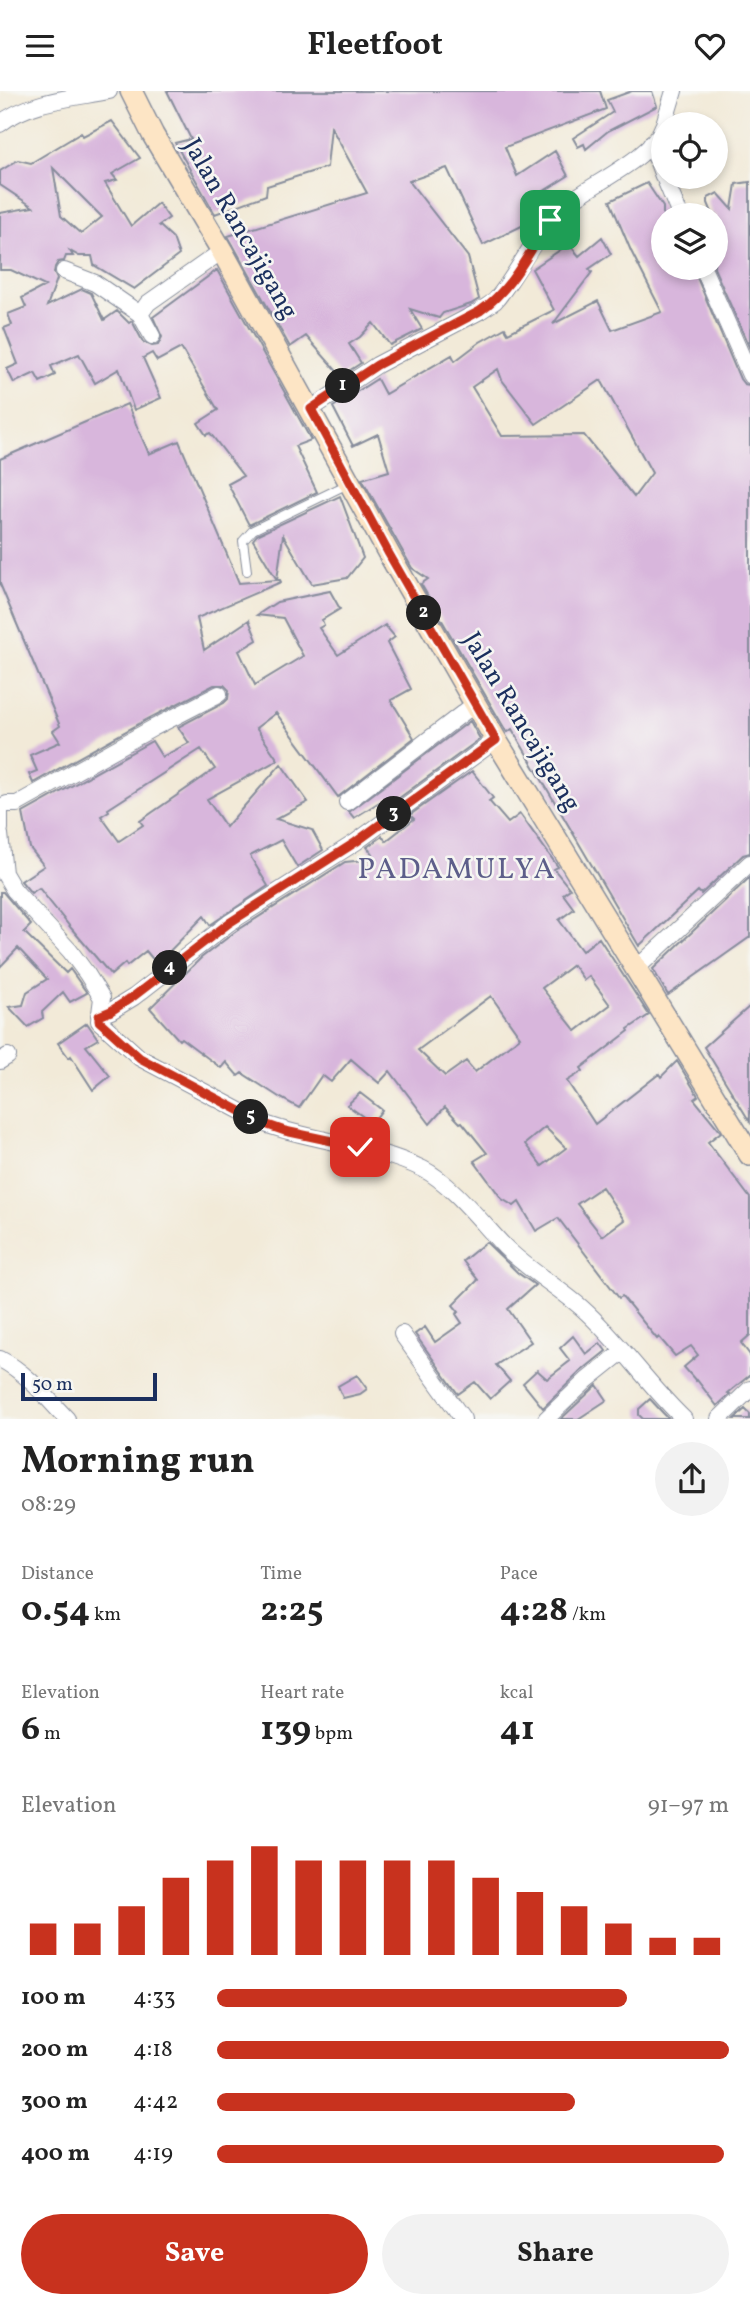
<!DOCTYPE html>
<html lang="en">
<head>
<meta charset="utf-8">
<style>
	body { margin:0; font-family:Vollkorn,serif; background:#f2f2f2; color:#222; height:100vh; display:flex; flex-direction:column; font-size:26px; white-space:nowrap }
	* { box-sizing:border-box; margin:0 }
	p { font-size:23px; color:#767676 }
	.icon { flex:none; width:38px; height:38px; fill:none; stroke:currentColor; stroke-width:2; stroke-linecap:round; stroke-linejoin:round }
	.map { position:relative; height:1328px; overflow:hidden }
	.details { display:flex; flex-direction:column; background:#fff; flex:1 }
	.details>* { flex:none }
	.fabs { position:absolute; left:651px; top:21px; display:grid; gap:14px }
	.fabs a { display:grid; place-items:center; width:77px; height:77px; border-radius:50%; background:#fff; box-shadow:0 4px 10px #0003; font-size:35px }
	.scale { position:absolute; left:21px; bottom:18px; width:136px; box-sizing:border-box; padding-left:7px; border:4px solid #1b2f5e; border-top:0; font-size:19px; line-height:24px; white-space:nowrap; color:#1b2f5e; -webkit-text-stroke:5px #f6f6f2; paint-order:stroke }
	.pin { position:absolute; display:grid; place-items:center; width:60px; height:60px; color:#fff; margin:-30px; border-radius:14px; box-shadow:0 4px 10px #0006 }
	.km { position:absolute; width:35px; height:35px; margin:-18px; border-radius:50%; background:#222; color:#fff; font-size:19px; line-height:35px; text-align:center }
	.round { display:grid; place-items:center; flex:none; width:74px; height:74px; border-radius:37px; background:#f2f2f2 }
	.overview { display:flex; align-items:center; justify-content:space-between; height:119px; padding:0 21px }
	h1 { font-size:38px; font-weight:700; line-height:52px }
	.metrics { display:grid; grid-template-columns:repeat(3,1fr); gap:10px; height:119px; padding:7px 21px }
	.metrics div { display:grid; align-content:center }
	.metrics b { font-size:35px; font-weight:700 }
	.metrics small { font-size:19px; font-weight:400 }
	.metrics p { font-size:19px }
	.chart { height:196px; padding:14px 21px }
	.chart p { display:flex; justify-content:space-between }
	.chart svg { width:100%; height:126px; margin-top:7px; stroke:#c8321e; stroke-width:6 }
	.primary-button { display:flex; gap:14px; margin-top:auto; padding:14px 21px }
	.primary-button a { flex:1; height:80px; border-radius:42px; background:#c8321e; color:#fff; font-size:28px; font-weight:700; line-height:80px; text-align:center }
	.primary-button a+a { background:#f2f2f2; color:#222 }
	ul { padding:0 21px; list-style:none; font-size:23px }
	li { display:grid; grid-template-columns:112px 84px 1fr; align-items:center; height:52px }
	li i { height:18px; border-radius:9px; background:#c8321e }
	header { display:flex; justify-content:space-between; align-items:center; height:91px; padding:0 21px; background:#fff; font-size:32px; font-weight:700 }
	.map>svg:first-child { display:block }
</style>
</head>
<body>
<header><svg class="icon" aria-label="menu" viewBox="0 0 24 24"><path d="M4 6h16M4 12h16M4 18h16"/></svg>Fleetfoot<svg class="icon" aria-label="heart" viewBox="0 0 24 24"><path d="M12 20l-8-8c-3-5 5-10 8-4 3-6 11-1 8 4z"/></svg></header>
<div class="map">
<svg width="750" height="1328" viewBox="0 0 750 1328">
	<rect width="100%" height="100%" fill="#f6f6f2"/>
	<filter id="ink" filterUnits="userSpaceOnUse"><feTurbulence type="fractalNoise" baseFrequency=".0143" numOctaves="2"/><feDisplacementMap in="SourceGraphic" scale="14" xChannelSelector="R" yChannelSelector="G"/><feConvolveMatrix kernelMatrix="1 2 1 2 8 2 1 2 1" color-interpolation-filters="sRGB"/></filter>
	<filter id="wash" filterUnits="userSpaceOnUse"><feTurbulence type="fractalNoise" baseFrequency=".00686" numOctaves="4" result="noise"/><feDisplacementMap in="SourceGraphic" scale="28" xChannelSelector="R" yChannelSelector="G"/><feGaussianBlur stdDeviation="1.57" result="paint"/><feColorMatrix in="noise" values="0 0 0 0 0 0 0 0 0 0 0 0 0 0 0 0 0 1.4 0 .05"/><feComposite in="paint" operator="in"/></filter>
	<g filter="url(#wash)">
		<rect width="100%" height="100%" fill="#f2ead8"/>
		<g id="blocks">
			<path fill="#d8b6dc" fill-rule="evenodd" d="M167,0H600L606,18L505,56L517,85L555,60L568,85L528,110L536,128L483,154L447,77L409,90L468,166L479,208L471,213L443,222L439,227L410,218L422,238L390,254L373,232L360,246L349,253L361,272L341,285L306,245L290,256L228,145L367,102L331,36L327,76L267,95L266,104L215,123L175,52L191,48Z
				M632,0H652L657,15L608,40L586,58L584,53L578,56L573,47L613,21L607,9Z
				M112,30L140,67L112,83L117,89L105,92L131,135L158,112L169,127L159,134L173,147L179,164L134,198L94,174L92,165H79L70,160L73,165H66L64,170L58,171L55,176L54,182L57,188L47,215L82,198L91,202L104,229L117,220L129,232L132,230L143,251L152,255L158,254L162,246L153,226L217,179L311,349L295,355L317,401L249,434L228,393L243,385L210,342L206,344L198,332L218,319L181,257L157,270L152,262L143,267L161,307L134,319L119,278L95,292L79,263L51,275L55,284L40,291L35,282L14,292L7,278L18,273L4,237L12,234L8,223L26,216L22,207L45,195L11,179H0V122L33,116L0,94V80L18,69L31,72L81,42L83,45ZM53,77L102,126L81,143L61,125Z
				M750,91V258L714,177L716,124H713L708,112V107L718,102L732,118L736,93Z
				M647,92L663,116V177H693L740,288L744,293L750,294V762L743,764L701,803L698,800L639,855L512,638L508,641L506,640L421,493L428,488L412,477L362,388L389,380L378,343L353,355L333,316L377,288L385,303L452,264L455,270L480,251L505,237L508,242L554,219L532,178L569,153L579,165L602,146L611,163L589,178L592,181L553,233L598,210L612,239L662,221L631,160L610,110ZM498,278L502,289L536,333L601,289L652,382L634,406L584,344L502,345L472,296Z
				M127,313L149,363L179,350L239,492L277,489L253,449L257,444L340,405L363,467L347,487L312,493L283,444L277,489H280L281,491L197,527L204,559L249,529L257,549L239,560L255,594L303,565L283,527L257,524L277,511L330,500L340,518L322,529L324,534L319,537L338,564L385,534L395,546L387,552L411,598L391,609L414,647L338,706L276,622L256,637L278,669L207,708L226,736L281,673L308,711L276,728L312,739L323,759L297,776L281,749L250,765L268,795L210,834L204,825L157,873L146,860L127,875L125,872L111,884L71,837L39,797L31,802L21,790L44,775L30,757L23,722L152,650L162,666L189,652L178,636L224,612L228,608L229,599L224,594H214L148,628L33,692L29,683L37,680L30,664L60,651L53,640L60,635L0,493V368ZM201,658L215,678L140,730L143,734L119,750L101,725L109,720L108,718Z
				M470,630L480,648L395,710L389,705L354,727L349,721Z
				M472,680L493,707L489,710L508,732L520,723L558,776L554,778L570,798L563,803L574,818L559,829L582,860L599,847L649,924L628,938L629,940L581,977L583,980L567,990L595,1033L659,983L661,986L677,970L698,1005L694,1008L721,1041L708,1051L750,1107V1244L741,1252L750,1264V1284L728,1302L730,1303L717,1315L697,1289L696,1290L684,1276L698,1264L691,1255L675,1265L659,1246L657,1248L622,1205L619,1207L558,1127L536,1140L519,1111L514,1115L502,1108L474,1070L487,1062L462,1031L460,1032L445,1016L430,1033L390,980L379,992L351,968L331,991L322,984L299,1017L279,1006L242,982L238,985L226,971L221,977L181,947L179,949L150,917L201,867L235,841L345,771L376,768L367,756L382,745L386,750L414,728L410,724ZM573,874L584,889L589,885L610,914L576,940L542,897ZM491,905L520,946L475,981L466,970L445,985L418,959ZM545,1036L566,1057L542,1075L525,1053ZM602,1096L624,1129L602,1145L577,1113Z
				M750,786V846L668,904L653,878Z
				M0,801H3L31,834L24,841L66,882L70,878L87,902L70,911L63,901L42,921L43,927L28,936L9,916L23,914L27,901L47,888L18,857L0,876Z
				M750,915V1031L704,956Z
				M87,932L98,948L86,955L110,985L93,999L71,965L69,967L58,952Z
				M360,1002L382,1019L372,1032L347,1014Z
				M486,1151L518,1182L535,1194L508,1218L531,1251L496,1274L510,1290L490,1308L475,1291L458,1303L415,1243L425,1236L435,1251L462,1232L456,1223L459,1221L453,1214L478,1189L463,1170Z
				M573,1245L586,1263L600,1252L606,1260L580,1281L543,1317L523,1292L537,1279L547,1288L570,1270L560,1257Z
				M357,1284L367,1298L360,1303L343,1307L338,1295Z
				M597,1294L607,1309L578,1328H561Z
				M650,1308L663,1322L669,1328H643L639,1324V1318Z
				M745,1318L750,1323V1328H734Z"/>
		</g>
	</g>
	<g filter="url(#ink)">
		<use href="#blocks" fill-opacity="0" stroke="#868c9b" stroke-width="2"/>
		<g fill="none" stroke-linecap="round" stroke-linejoin="round">
			<g stroke="#868c9b" stroke-width="10">
				<path id="lane" d="M247,480L243,450L253,439L350,392"/>
			</g>
			<g stroke="#868c9b" stroke-width="18">
				<path id="street" d="M0,33C27,10 74,7 109,0
					M664,33L674,0
					M651,53L663,85
					M664,86L680,124
					M703,177L750,284
					M64,180L95,192L140,223
					M152,245L140,223L148,212L222,160
					M311,318L377,274L480,220L495,210C519,182 535,142 561,118C587,94 653,68 663,35
					M347,711L476,612
					M0,738V716L7,713H17L153,637L219,603
					M0,743L4,782L14,799L70,860L87,883L102,907L99,930L140,967L265,1033C317,1051 373,1054 423,1078C451,1092 482,1132 504,1155C528,1179 558,1196 583,1218C620,1251 648,1294 684,1328
					M637,877L750,772
					M99,924L111,920L134,906L229,832L356,751L496,649
					M0,970L8,965
					M402,1243L463,1328
					M0,1268C26,1281 47,1307 67,1328
					M546,1328L587,1289L622,1261
					M719,1328L750,1298"/>
			</g>
			<g stroke="#868c9b" stroke-width="24">
				<path id="secondary" d="M131,0L153,44L222,160L389,463L496,649L750,1064"/>
			</g>
			<use href="#lane" stroke="#fff" stroke-width="8"/>
			<use href="#street" stroke="#fff" stroke-width="16"/>
			<use href="#secondary" stroke="#fde5c5" stroke-width="21"/>
		</g>
	</g>
	<g fill="none" stroke-linecap="round" stroke-linejoin="round" filter="url(#ink)">
		<g stroke="#fff" stroke-width="14">
			<path id="route" d="M360,1056L285,1040L265,1033L140,967L99,930V925L111,920L134,905L229,832L356,751L496,649L389,463L311,318L377,274L480,220C512,198 529,161 550,129"/>
		</g>
		<use href="#route" stroke="#c8321e" stroke-width="9"/>
	</g>
	<g text-anchor="middle" dominant-baseline="central" stroke-width="5" stroke-linejoin="round" paint-order="stroke">
		<g font-size="26" fill="#1b2f5e" stroke="#f6f6f2">
			<text transform="translate(240 138) rotate(60)">Jalan Rancajigang</text>
			<text transform="translate(521 631) rotate(59)">Jalan Rancajigang</text>
		</g>
		<g font-size="30" letter-spacing="2" fill="#5d5e8a" stroke="#f6f6f2">
			<text x="457" y="779">PADAMULYA</text>
		</g>
	</g>
</svg>
<div class="fabs">
<a><svg class="icon" aria-label="locate" viewBox="0 0 24 24"><circle cx="12" cy="12" r="6"/><path d="M12 2v4M12 18v4M2 12h4M18 12h4"/></svg></a>
<a><svg class="icon" aria-label="layers" viewBox="0 0 24 24"><path d="M12 4l9 5-9 5-9-5zM3 14l9 5 9-5"/></svg></a>
</div>
<div class="scale">50 m</div>
<div class="pin" style="left:550px;top:129px;background:#1e9e55"><svg class="icon" aria-label="arrive" viewBox="0 0 24 24"><path d="M6 21V4h12l-3 4 3 4H6"/></svg></div>
<div class="pin" style="left:360px;top:1056px;background:#d93025"><svg class="icon" aria-label="check" viewBox="0 0 24 24"><path d="M5 12l5 5 9-10"/></svg></div>
<b class="km" style="left:343px;top:295px">1</b>
<b class="km" style="left:424px;top:522px">2</b>
<b class="km" style="left:394px;top:723px">3</b>
<b class="km" style="left:170px;top:877px">4</b>
<b class="km" style="left:251px;top:1026px">5</b>
</div>
<section class="details">
<div class="overview"><div><h1>Morning run</h1><p>08:29</p></div><a class="round"><svg class="icon" aria-label="share" viewBox="0 0 24 24"><path d="M12 15V3M7 8l5-5 5 5M5 13v7h14v-7"/></svg></a></div>
<div class="metrics">
<div><p>Distance</p><b>0.54<small> km</small></b></div>
<div><p>Time</p><b>2:25</b></div>
<div><p>Pace</p><b>4:28<small> /km</small></b></div>
</div>
<div class="metrics">
<div><p>Elevation</p><b>6<small> m</small></b></div>
<div><p>Heart rate</p><b>139<small> bpm</small></b></div>
<div><p>kcal</p><b>41</b></div>
</div>
<div class="chart"><p><span>Elevation</span>91–97 m</p>
<svg viewBox="0 0 160 44" preserveAspectRatio="none"><path d="M5 44V33M15 44V33M25 44V27M35 44V17M45 44V11M55 44V6M65 44V11M75 44V11M85 44V11M95 44V11M105 44V17M115 44V22M125 44V27M135 44V33M145 44V38M155 44V38"/></svg>
</div>
<ul>
<li><b>100 m</b>4:33<i style="width:80%"></i></li>
<li><b>200 m</b>4:18<i style="width:100%"></i></li>
<li><b>300 m</b>4:42<i style="width:70%"></i></li>
<li><b>400 m</b>4:19<i style="width:99%"></i></li>
</ul>
<div class="primary-button"><a>Save</a><a>Share</a></div>
</section>
</body>
</html>
